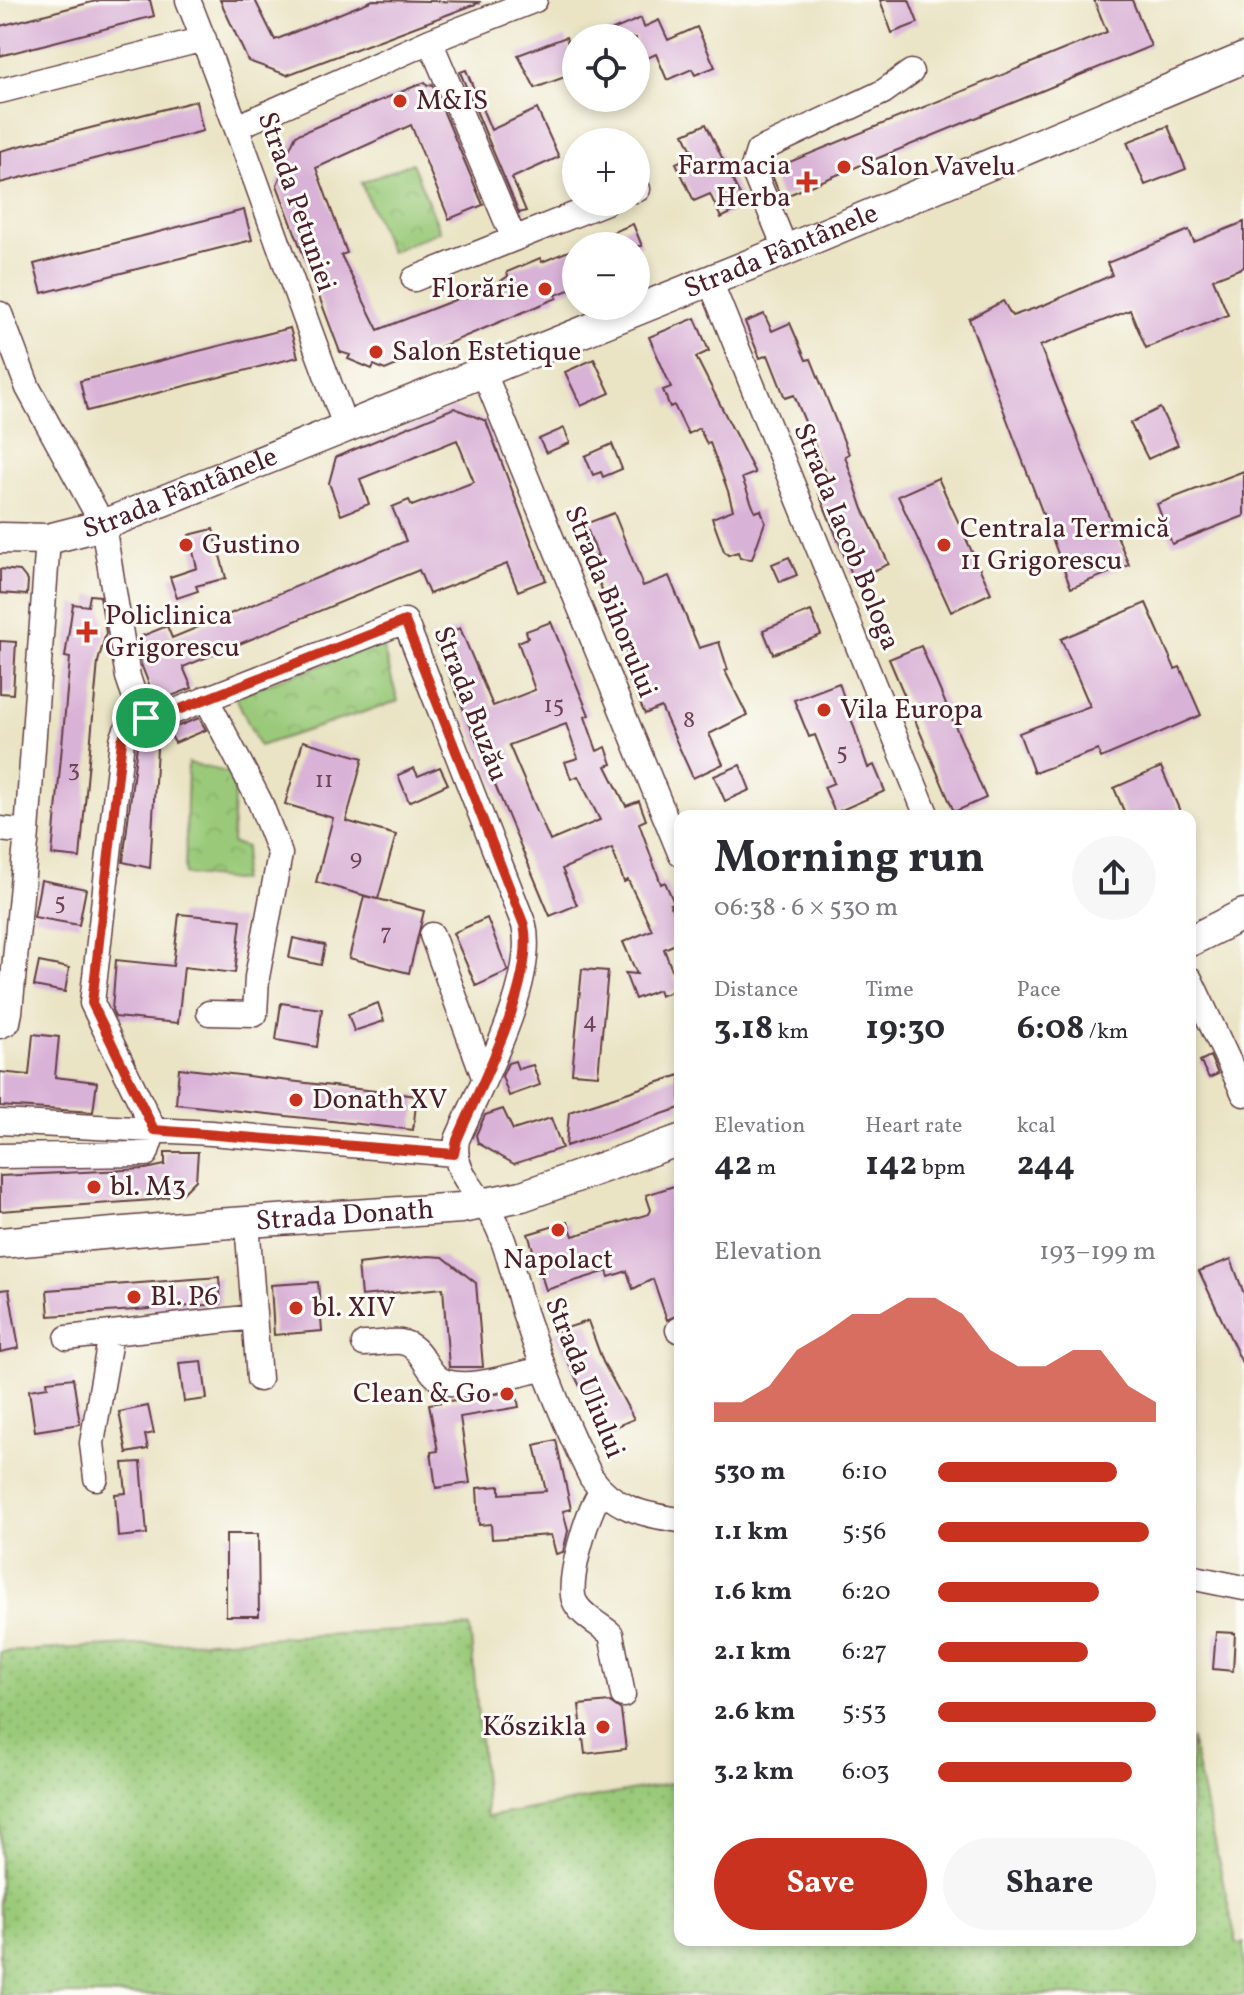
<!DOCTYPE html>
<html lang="en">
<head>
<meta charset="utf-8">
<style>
	body { margin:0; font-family:Vollkorn,serif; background:#f7f7f7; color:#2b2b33; height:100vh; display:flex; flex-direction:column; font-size:30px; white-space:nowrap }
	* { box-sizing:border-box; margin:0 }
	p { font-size:26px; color:#7c7c81 }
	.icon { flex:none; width:44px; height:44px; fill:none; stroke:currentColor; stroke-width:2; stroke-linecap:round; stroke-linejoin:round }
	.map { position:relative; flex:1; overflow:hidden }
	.panel { position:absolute; left:674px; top:810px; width:522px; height:1136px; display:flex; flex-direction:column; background:#fff; border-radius:16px; box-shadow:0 4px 12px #0003 }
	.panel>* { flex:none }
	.tools { position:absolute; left:562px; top:24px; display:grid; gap:16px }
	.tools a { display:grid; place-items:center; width:88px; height:88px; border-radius:50%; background:#fff; box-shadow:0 4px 12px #0003; font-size:40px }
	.pin { position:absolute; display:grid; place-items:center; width:68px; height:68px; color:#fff; margin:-34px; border:4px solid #fff; border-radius:50%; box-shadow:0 2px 8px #0007 }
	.round { display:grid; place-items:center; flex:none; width:84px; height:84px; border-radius:42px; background:#f7f7f7 }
	.summary { display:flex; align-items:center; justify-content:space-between; height:136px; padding:0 40px }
	h1 { font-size:44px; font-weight:700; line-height:60px }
	.stats { display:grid; grid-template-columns:repeat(3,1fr); gap:12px; height:136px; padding:8px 40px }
	.stats div { display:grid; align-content:center }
	.stats b { font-size:34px; font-weight:700 }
	.stats small { font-size:22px; font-weight:400 }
	.stats p { font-size:22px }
	.chart { height:224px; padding:16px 40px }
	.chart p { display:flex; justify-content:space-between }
	.chart svg { width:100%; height:144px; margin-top:8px; fill:#c8321e; opacity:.7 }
	.primary-button { display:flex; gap:16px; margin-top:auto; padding:16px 40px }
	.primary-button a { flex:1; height:92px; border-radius:48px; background:#c8321e; color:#fff; font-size:32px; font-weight:700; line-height:92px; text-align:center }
	.primary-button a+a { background:#f7f7f7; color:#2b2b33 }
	ul { padding:0 40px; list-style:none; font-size:26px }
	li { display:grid; grid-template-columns:128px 96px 1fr; align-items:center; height:60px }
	li i { height:20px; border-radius:10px; background:#c8321e }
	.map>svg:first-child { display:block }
</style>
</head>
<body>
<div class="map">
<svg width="1244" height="1995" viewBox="0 0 1244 1995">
	<defs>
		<pattern id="grass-dots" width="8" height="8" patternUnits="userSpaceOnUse" patternTransform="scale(2)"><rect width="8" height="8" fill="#9aca79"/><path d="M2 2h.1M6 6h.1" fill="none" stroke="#86ad69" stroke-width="1.8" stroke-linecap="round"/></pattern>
		<pattern id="park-crowns" width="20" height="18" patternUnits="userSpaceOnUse" patternTransform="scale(2)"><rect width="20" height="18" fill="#9aca79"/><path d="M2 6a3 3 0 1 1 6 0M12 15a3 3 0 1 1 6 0" fill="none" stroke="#86ad69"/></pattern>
	</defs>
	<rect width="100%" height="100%" fill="#fdfcf7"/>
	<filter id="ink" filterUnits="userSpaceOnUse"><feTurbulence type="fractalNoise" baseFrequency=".0125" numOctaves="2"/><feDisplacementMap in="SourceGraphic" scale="16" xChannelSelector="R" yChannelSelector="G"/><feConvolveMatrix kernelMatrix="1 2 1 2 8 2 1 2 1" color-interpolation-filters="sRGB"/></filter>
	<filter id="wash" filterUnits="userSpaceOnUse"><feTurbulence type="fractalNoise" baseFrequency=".006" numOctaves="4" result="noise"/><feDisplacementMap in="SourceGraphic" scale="32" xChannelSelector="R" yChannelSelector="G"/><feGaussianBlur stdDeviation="1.8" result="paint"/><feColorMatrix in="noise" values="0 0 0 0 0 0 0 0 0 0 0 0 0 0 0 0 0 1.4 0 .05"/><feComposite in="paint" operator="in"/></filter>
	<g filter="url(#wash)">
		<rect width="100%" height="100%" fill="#eae4c5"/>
		<path fill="url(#grass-dots)" stroke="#727452" stroke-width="2" d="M470,1627L487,1817L680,1782V1940H1190L1191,1738L1237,1944L1244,1943V1995H0V1652Z"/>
		<path fill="url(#park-crowns)" stroke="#727452" stroke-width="2" d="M412,163L440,231L390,252L361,183Z
			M382,644L398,701L259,746L235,695Z
			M188,763L235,774L232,843L246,847L241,881L185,874Z"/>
		<g id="blocks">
			<path fill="#d9b2d7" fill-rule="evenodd" d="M100,0H150L154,16L0,56V26Z
				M220,0H255L275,40L373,0L481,2L287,75L248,61Z
				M880,0H909L918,23L892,33Z
				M1094,0H1132L1151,46L781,198L770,170L1107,32Z
				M641,18L644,27L659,20L668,40L697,27L715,67L695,75L692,69L667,80L656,54L636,63V38H594Z
				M566,37L576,73L535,88L518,55Z
				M466,70L491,130L537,109L559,157L512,178L526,211L519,213L460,72Z
				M425,82L427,86L432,84L483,205L449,219L411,125L316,168L347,253L341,255L378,330L498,283L508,276L507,272L540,258L542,262L576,248V287L556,295L557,298L385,370L374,365L372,369L348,359L350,355L340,352L277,185L283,170L280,169L296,135Z
				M196,101L203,131L0,183V151Z
				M706,124L745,206L721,218L710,194L694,201L676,163L694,155L684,134Z
				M1168,126L1186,169L1145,185L1127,142Z
				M244,210L252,240L42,293L34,264Z
				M1244,222V267L1213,279L1228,315L1146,348L1130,310L1040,346L1129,565L1071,588L969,319L1003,301L1012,316L1044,305L1112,275L1107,263L1189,230L1194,242Z
				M633,224L642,246H581V245Z
				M764,314L772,331L790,323L806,360L811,359L849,454L845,456L863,509L889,564L854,579L819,494L826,491L820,478L827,475L794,395L785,398L768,355L760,358L745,322Z
				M695,318L709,351L696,357L755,473L742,478L755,512L761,510L765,522L752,559L740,558L738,552L728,555L724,551L712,518L733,510L728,491L710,443L707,444L699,428L688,434L674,405L670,407L663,390L671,387L649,337Z
				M290,328L298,357L87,411L80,381Z
				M594,359L610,393L581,406L565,372Z
				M454,408L486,421L546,580L518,591L507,564L429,594L419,570L183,667L192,688L156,702L141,664L137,638L167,626L172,638L406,541L392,507L409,500L412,506L474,482L457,440L360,479L369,504L341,515L329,483L336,457Z
				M1160,408L1178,445L1148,459L1130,423Z
				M564,428L570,443L546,453L539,439Z
				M612,444L622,469L603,477L601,472L593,475L585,456Z
				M1244,471V516L1172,544L1157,504Z
				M938,478L991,593L951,612L898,496Z
				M614,513L643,586L669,576L699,648L719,642L728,670L725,671L747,715L709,734L723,764L693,778L661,707L645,714L629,680L636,677L590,559L598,556L585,524Z
				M213,529L226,578L196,586L198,591L177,598L170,577L197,568L189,535Z
				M789,557L797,575L780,582L772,564Z
				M0,569L20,571L28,581L27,595L0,593Z
				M90,595L100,596L106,633L98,662L80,858L52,855L70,658L65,657L73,604L88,606Z
				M1146,603L1175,669L1180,667L1201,715L1101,758L1098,750L1034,773L1019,733L1090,706L1061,639Z
				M811,611L821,635L773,654L763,630Z
				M551,622L589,715L585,717L597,751L606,747L612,764L606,766L626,806L639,801L646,820L639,823L661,884L665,882L674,903L670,904L680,928V942L664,949L679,989L660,996L658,990L635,999L625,973L637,974L623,942L652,930L628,880L624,882L612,848L562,869L577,905L550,916L434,639L460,628L493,706L535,690L518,642L528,638L526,631ZM566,724L578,758L565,762L571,779L578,776L600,820L550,841L509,745Z
				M0,641L16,642L13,694L0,693Z
				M921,646L986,798L954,812L889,659Z
				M839,683L868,768L874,765L885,791L835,813L824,787L834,783L815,735L809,737L794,700Z
				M199,718L206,730L175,743L168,730Z
				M303,741L363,758L346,821L396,835L378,899L424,911L409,973L349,958L364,896L377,899L316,882L333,818L285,804Z
				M137,745L157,748L150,868L123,862Z
				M740,765L750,790L725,801L714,776Z
				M440,767L448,784L409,802L398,775L414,768L418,776Z
				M1161,767L1182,816H1126L1114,788Z
				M41,880L86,889L79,925L34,917Z
				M179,914L241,920L235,973L184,967L178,1023L115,1017L112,1010L116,960L173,966Z
				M487,918L508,971L476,986L453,933Z
				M293,938L325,945L321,965L289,958Z
				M39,962L69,968L65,992L34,986Z
				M582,969L608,971L598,1075L572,1073Z
				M281,1003L322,1009L317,1047L276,1040Z
				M378,1003L384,1021L354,1031L348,1014Z
				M33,1034L59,1037L55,1077L97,1082L93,1112L0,1106V1072L29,1075Z
				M1210,1056L1218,1074L1209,1078L1200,1061Z
				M515,1061L518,1069L533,1065L540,1085L509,1096L502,1076L508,1063Z
				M179,1068L417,1096L413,1130L176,1104Z
				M680,1075V1108L566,1146L569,1112Z
				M503,1109L513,1130L551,1118L562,1148L514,1164L478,1143L476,1135L485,1115Z
				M165,1152H198L196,1180L182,1194L153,1200L0,1211V1176L146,1169L165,1165Z
				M677,1185L680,1194V1314L667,1320L653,1279L633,1289L627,1271L609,1277L607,1271L546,1290L528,1234L568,1222L573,1236L649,1214L651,1210L646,1195Z
				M428,1256L443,1257L476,1283L483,1367H449L443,1288L361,1296L358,1264Z
				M1231,1259L1244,1294V1367L1199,1271Z
				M219,1277L221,1304L49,1316L47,1290Z
				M318,1282L322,1331L274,1335L271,1285Z
				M9,1289L19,1348L0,1352V1290Z
				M588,1321L603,1362L634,1419L599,1434L590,1420L595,1418L554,1332Z
				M202,1361L207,1399L184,1402L179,1363Z
				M73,1378L80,1424L35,1431L29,1390L48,1387L47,1381Z
				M516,1391L519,1407L460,1417L470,1483L436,1488L431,1452L438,1451L429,1404Z
				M148,1406L154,1433L145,1435L148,1449L127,1453L119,1412Z
				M556,1440L571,1509L563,1511L568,1531L563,1552L556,1554L551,1535L492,1539L491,1524L479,1525L477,1488L500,1486V1494L546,1491L535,1445Z
				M141,1462L147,1534L118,1537L115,1494L126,1493L123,1463Z
				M226,1534H258L259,1616H226Z
				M1216,1632L1235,1633L1233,1671L1213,1669Z
				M610,1702L621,1710L626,1749L585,1754L579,1705Z"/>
		</g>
	</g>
	<g filter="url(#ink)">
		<use href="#blocks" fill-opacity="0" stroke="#623d42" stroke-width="2"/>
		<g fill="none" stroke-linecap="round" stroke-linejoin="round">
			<g stroke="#623d42" stroke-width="27">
				<path id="minor" d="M188,0C244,141 291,284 345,425
					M430,41L514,239
					M0,91L204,39
					M239,126L430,41L535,0
					M636,190L638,189
					M786,250L756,177L753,167L758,151L883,92L911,72
					M414,279L606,202
					M710,281L927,816
					M0,314L28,388L103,525L128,677L138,707L146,718L160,717L405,621L524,925C537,982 480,1086 457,1140C450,1177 486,1197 499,1230C510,1256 516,1285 524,1312C543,1369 564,1423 591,1477C613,1508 643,1515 680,1520
					M484,373L680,853
					M206,698L260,802L280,854L257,977L255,1014L209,1013
					M0,829L27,832
					M432,935L484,1077
					M1190,979L1244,1094
					M0,1026L8,1022L10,1012L27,832L48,539
					M0,1122L211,1133L454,1154
					M0,1156L146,1154L154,1130L92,1003L122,740L126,730L146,718
					M247,1222L259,1379
					M678,1330L680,1329
					M67,1338L254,1317
					M364,1344C376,1344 389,1341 401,1342C425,1346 425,1376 446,1382C474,1390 515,1374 543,1369
					M96,1478L92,1443L111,1334
					M601,1492C588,1509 567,1579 574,1600C580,1615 599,1624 611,1634L623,1695
					M1190,1577L1244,1588"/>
			</g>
			<g stroke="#623d42" stroke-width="33">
				<g id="major">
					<path id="s1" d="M0,538L48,539L103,525L786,250L1244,58"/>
					<path d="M1190,941L1244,914"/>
					<path id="s2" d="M0,1243L216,1224L461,1208L522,1196L680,1140"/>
				</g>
			</g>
			<use href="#minor" stroke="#fff" stroke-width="24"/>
			<use href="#major" stroke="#fff" stroke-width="30"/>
		</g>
	</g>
	<g fill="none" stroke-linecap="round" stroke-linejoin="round" filter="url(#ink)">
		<g stroke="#fff" stroke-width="16">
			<path id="route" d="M405,621L524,925C536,982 480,1086 457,1140L454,1154L154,1130L92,1003L122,740C128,724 144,718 160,717Z"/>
		</g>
		<use href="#route" stroke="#c8321e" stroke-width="10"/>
	</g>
	<g fill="#c8321e" stroke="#fdfcf7" stroke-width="3">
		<circle cx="400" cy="101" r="8"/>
		<circle cx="844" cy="167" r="8"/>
		<path d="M803 170h8v8h8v8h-8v8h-8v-8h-8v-8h8z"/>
		<circle cx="545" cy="289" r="8"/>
		<circle cx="376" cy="352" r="8"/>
		<circle cx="186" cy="545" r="8"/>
		<circle cx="944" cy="545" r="8"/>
		<path d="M83 620h8v8h8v8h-8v8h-8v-8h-8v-8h8z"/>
		<circle cx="824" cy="710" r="8"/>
		<circle cx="296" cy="1100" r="8"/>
		<circle cx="94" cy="1187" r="8"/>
		<circle cx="558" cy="1230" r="8"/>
		<circle cx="134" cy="1297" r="8"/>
		<circle cx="296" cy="1308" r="8"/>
		<circle cx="507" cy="1394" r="8"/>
		<circle cx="603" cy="1727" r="8"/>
	</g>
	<g text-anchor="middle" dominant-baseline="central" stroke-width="6" stroke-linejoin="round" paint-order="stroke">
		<g font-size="24" fill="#6e4456">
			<text x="554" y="706">15</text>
			<text x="689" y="721">8</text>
			<text x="842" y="753">5</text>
			<text x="74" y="770">3</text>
			<text x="324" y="781">11</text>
			<text x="356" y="859">9</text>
			<text x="60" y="903">5</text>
			<text x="386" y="934">7</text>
			<text x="590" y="1022">4</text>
		</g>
		<g font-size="28" fill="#4a1f2b" stroke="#fdfcf7" text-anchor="start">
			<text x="416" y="101">M&amp;IS</text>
			<text x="791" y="166" text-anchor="end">Farmacia<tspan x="791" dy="32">Herba</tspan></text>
			<text x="860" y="167">Salon Vavelu</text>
			<text x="529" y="289" text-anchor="end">Florărie</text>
			<text x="392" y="352">Salon Estetique</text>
			<text x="960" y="529">Centrala Termică<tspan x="960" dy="32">11 Grigorescu</tspan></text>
			<text x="202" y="545">Gustino</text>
			<text x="105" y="616">Policlinica<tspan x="105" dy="32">Grigorescu</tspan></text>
			<text x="840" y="710">Vila Europa</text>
			<text x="312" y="1100">Donath XV</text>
			<text x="110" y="1187">bl. M3</text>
			<text x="558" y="1260" text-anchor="middle">Napolact</text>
			<text x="150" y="1297">Bl. P6</text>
			<text x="312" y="1308">bl. XIV</text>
			<text x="491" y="1394" text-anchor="end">Clean &amp; Go</text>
			<text x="587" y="1727" text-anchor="end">Kőszikla</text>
		</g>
		<g font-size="28" fill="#4a1f2b" stroke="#fdfcf7">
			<text transform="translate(296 202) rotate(71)">Strada Petuniei</text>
			<text stroke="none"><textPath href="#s1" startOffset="836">Strada Fântânele</textPath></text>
			<text stroke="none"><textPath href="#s1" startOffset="188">Strada Fântânele</textPath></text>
			<text transform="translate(846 537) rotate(68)">Strada Iacob Bologa</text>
			<text transform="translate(610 602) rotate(68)">Strada Bihorului</text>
			<text transform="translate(470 704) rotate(69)">Strada Buzău</text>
			<text stroke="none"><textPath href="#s2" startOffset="346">Strada Donath</textPath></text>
			<text transform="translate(584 1378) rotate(68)">Strada Uliului</text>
		</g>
	</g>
</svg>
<div class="tools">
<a><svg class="icon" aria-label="locate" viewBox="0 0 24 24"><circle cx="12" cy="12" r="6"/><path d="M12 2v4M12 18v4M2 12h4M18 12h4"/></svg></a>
<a>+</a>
<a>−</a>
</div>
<div class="pin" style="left:146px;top:718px;background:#1e9e55"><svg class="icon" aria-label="arrive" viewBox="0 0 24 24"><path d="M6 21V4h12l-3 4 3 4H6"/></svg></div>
<section class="panel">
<div class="summary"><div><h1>Morning run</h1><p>06:38 · 6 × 530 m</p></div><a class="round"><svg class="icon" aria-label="share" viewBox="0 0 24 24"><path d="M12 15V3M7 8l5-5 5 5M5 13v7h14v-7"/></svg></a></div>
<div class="stats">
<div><p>Distance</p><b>3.18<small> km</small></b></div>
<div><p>Time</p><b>19:30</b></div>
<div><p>Pace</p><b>6:08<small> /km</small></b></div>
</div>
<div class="stats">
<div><p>Elevation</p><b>42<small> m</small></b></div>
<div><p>Heart rate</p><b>142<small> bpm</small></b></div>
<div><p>kcal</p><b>244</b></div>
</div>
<div class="chart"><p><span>Elevation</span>193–199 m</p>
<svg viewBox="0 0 160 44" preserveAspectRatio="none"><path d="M0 44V38L10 38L20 33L30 22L40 17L50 11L60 11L70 6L80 6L90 11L100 22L110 27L120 27L130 22L140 22L150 33L160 38V44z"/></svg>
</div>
<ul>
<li><b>530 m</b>6:10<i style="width:82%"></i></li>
<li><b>1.1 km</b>5:56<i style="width:97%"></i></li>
<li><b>1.6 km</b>6:20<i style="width:74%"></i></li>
<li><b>2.1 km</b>6:27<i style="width:69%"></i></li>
<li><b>2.6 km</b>5:53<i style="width:100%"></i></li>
<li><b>3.2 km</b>6:03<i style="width:89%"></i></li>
</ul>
<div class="primary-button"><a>Save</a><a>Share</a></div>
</section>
</div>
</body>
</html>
